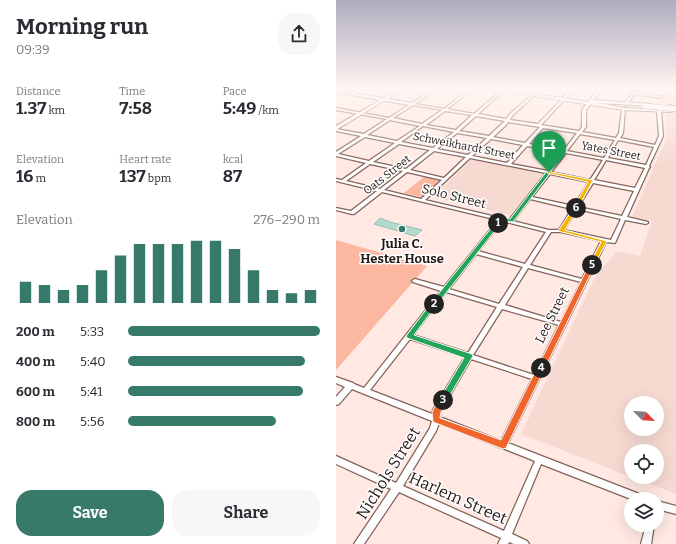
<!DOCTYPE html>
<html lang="en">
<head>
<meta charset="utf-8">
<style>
	body { margin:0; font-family:Bitter,serif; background:#f7f7f7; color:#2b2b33; height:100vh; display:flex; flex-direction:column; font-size:15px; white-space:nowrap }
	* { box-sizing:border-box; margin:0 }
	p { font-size:13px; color:#7c7c81 }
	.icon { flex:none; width:22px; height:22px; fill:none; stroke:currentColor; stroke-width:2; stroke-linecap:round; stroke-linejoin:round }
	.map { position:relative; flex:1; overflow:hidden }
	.drawer { display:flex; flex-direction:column; background:#fff; width:336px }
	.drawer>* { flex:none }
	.needle { width:26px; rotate:114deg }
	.buttons { position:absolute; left:288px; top:396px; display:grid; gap:8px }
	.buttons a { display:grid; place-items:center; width:40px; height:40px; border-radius:50%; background:#fff; box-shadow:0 4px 16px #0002; font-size:20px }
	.pin { position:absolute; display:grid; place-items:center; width:34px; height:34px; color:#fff; margin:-41px -17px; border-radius:50% 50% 50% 0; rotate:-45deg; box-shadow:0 0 4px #0007 }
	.pin .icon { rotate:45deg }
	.km { position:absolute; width:20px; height:20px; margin:-10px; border-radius:50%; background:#222; color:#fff; font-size:11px; line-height:20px; text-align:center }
	.round { display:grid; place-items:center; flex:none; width:42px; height:42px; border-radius:16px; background:#f7f7f7 }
	.head { display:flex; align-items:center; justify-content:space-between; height:68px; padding:0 16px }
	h1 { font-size:22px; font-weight:700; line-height:30px }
	.metrics { display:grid; grid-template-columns:repeat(3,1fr); gap:6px; height:68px; padding:4px 16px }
	.metrics div { display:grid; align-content:center }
	.metrics b { font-size:17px; font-weight:700 }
	.metrics small { font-size:11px; font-weight:400 }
	.metrics p { font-size:11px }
	.chart { height:112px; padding:8px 16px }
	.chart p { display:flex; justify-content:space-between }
	.chart svg { width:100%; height:72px; margin-top:4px; stroke:#387a69; stroke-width:6 }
	.primary-button { display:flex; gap:8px; margin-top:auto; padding:8px 16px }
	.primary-button a { flex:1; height:46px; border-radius:16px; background:#387a69; color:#fff; font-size:16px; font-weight:700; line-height:46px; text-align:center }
	.primary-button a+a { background:#f7f7f7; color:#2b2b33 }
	ul { padding:0 16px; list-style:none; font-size:13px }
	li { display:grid; grid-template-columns:64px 48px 1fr; align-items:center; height:30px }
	li i { height:10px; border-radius:5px; background:#387a69 }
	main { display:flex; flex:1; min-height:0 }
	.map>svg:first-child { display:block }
</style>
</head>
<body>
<main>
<section class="drawer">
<div class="head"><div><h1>Morning run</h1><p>09:39</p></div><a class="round"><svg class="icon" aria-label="share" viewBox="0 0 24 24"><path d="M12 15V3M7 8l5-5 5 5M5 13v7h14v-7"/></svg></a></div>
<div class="metrics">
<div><p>Distance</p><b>1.37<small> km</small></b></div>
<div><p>Time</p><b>7:58</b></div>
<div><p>Pace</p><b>5:49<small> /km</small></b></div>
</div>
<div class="metrics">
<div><p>Elevation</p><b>16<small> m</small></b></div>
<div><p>Heart rate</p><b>137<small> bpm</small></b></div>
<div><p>kcal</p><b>87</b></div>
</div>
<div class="chart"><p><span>Elevation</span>276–290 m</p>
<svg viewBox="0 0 160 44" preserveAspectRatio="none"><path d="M5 44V31M15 44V33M25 44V36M35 44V33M45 44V24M55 44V15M65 44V8M75 44V8M85 44V8M95 44V6M105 44V6M115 44V11M125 44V24M135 44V36M145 44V38M155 44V36"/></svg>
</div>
<ul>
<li><b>200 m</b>5:33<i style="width:100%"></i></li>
<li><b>400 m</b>5:40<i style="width:92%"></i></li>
<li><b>600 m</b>5:41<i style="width:91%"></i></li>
<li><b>800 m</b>5:56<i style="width:77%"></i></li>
</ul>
<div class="primary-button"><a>Save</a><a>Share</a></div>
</section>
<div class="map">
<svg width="340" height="544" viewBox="0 0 340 544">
	<rect width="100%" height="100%" fill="#ffe9e2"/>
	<path fill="#f6dad2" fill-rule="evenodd" d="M320,88H340V105L324,103L328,93L318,91Z
		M340,113V494L296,477H321V451H295V477L185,434L259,277L281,251L304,256L316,221L296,217L330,140L329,115ZM295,403H321V429H295Z
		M136,159L207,174L174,215L96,197Z"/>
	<path fill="#fcb7a1" d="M89,176L105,179L85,197L68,193Z
		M0,240L91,266L0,370Z"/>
	<path fill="#b3dace" stroke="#97bdb1" d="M44,218L54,222L86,230L79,236L38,224Z"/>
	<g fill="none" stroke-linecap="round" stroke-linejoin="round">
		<g stroke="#84645a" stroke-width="2.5">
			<path id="street" d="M100,88H103L79,104L108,109L135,88H137V89L111,109L138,114L168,88H170L142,114L170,119L174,114L204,88H206L176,116L174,120L202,124L227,98H228V100L205,125L243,131L246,127V110L252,102H253L255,103L250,110V127L246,132L280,138L283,133L286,109L289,108L287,133L284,138L319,145L323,136L321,111L323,110L325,111L327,136L313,166L314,167L313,168L291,217L312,222V223L310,224L289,220L279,243L270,242L172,443L306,495L309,496L310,499H295L205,464L176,534L191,541L193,544H178L173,542L172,544H162L165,538L63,492L28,544H18L20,541L55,489L0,464V456L60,483L94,428L96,421L16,389L3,404L0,405V397L9,387L0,383V377L17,383L18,384L28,388L105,291L77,282L76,281L77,280L79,279L108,287L162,220L46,192L18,214H16L0,210V208L15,211L41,191L0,181V179L6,180L30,163L0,156V152L25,136L0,131V129L28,134L51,119L0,110V108L53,118L73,105L0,92V90L76,103ZM77,105L106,110L86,124L57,118ZM109,111L136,115L120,130L90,125ZM140,116L169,121L153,136L123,131ZM54,120L84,126L61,141L31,135ZM172,122L204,127L189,143L157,137L170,125ZM87,126L118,132L97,148L65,142ZM207,128L241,133L228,150L193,144ZM121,133L151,138L132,155L101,149ZM244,134L279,140L268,158L231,151ZM29,137L59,143L33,161L2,154ZM155,139L187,145L171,163L136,156ZM282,140L318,147L310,165L272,158ZM63,144L94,150L70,169L37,162ZM191,146L226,152L212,171L175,164ZM98,151L130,157L108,178L74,170ZM230,153L267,160L254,180L215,172ZM134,158L210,173L173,220L89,200ZM270,160L309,168L299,188L258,180ZM34,164L67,171L44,189L10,181ZM71,172L106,180L85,199L48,190ZM214,174L253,182L238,206L196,197ZM257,183L298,191L286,216L242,207ZM194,199L236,209L223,230H213L177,221ZM241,209L285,219L275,240L228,230ZM166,221L210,232L189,264L142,251ZM215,232H225L265,241L246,279L194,265ZM140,254L187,267L163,304L113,289ZM192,268L245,282L225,322L169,305ZM110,292L161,307L132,353L77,335ZM166,309L223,325L198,375L137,355ZM74,339L129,357L97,410L96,414L34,390ZM135,359L196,379L165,441L104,417V412ZM103,423L199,461L168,531L67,486L100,431Z
				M236,88L239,89L230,98H228V96Z
				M300,88H303L299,92L326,97L324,98L298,94L291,105H289L288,104Z
				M260,92L263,93L256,102H254L253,101Z
				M321,501L340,506V514L321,509Z
				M310,525H318L315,544H305Z"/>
		</g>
		<g stroke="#84645a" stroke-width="2">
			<path id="secondary" d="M65,88H69L0,130V126Z
				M146,88H154L255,102L257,100L316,104L318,105L316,106L263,103L288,108L334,110L336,109L332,106L334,105L340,107V111L334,112L288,110Z"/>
		</g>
		<use href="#street" fill="#fff" fill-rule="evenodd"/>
		<use href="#secondary" fill="#fff" fill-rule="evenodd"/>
		<g stroke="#84645a" stroke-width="6" stroke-linecap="butt">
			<path id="secondary-bridge" d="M309,106L340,109"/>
		</g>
		<use href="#secondary-bridge" stroke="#fff" stroke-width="5"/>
	</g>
	<linearGradient id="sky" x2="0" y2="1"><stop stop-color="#afacbf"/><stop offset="0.54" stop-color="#fff5f2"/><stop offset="1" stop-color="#fff5f2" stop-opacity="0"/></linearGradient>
	<rect width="340" height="164" fill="url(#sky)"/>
	<path fill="#22a559" stroke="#fff" d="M211,171L215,172L177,222L166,221L164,224H160L159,223L163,218L174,219Z"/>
	<path fill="#22a559" stroke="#fff" d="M162,221L164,222V224L100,306H95V303L160,222Z"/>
	<path fill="#22a559" stroke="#fff" d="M98,302L101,304L78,335L136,354L137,356L110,402L107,403L103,400L128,358L71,338L70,336L95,303Z"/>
	<path fill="#f0652b" stroke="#fff" d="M205,365L209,368L170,448L167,449L97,422L96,412L104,397L107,396L112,400L105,412L104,418L165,440L202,366Z"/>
	<path fill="#f0652b" stroke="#fff" d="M254,263L259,265L208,370H202L201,368Z"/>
	<path fill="#f5b400" stroke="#fff" d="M240,206L242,208L229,230L271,241L258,266L253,265L265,242L222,231L238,207Z"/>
	<path fill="#f5b400" stroke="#fff" d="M211,171L257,180L242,209L237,208L252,182L211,173Z"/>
	<circle fill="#387a69" stroke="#fff" stroke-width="1.5" cx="66" cy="229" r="4"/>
	<g text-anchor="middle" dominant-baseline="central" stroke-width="3" stroke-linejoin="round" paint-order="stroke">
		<g font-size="11" fill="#261915" stroke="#fff">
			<text transform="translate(128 146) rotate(11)">Schweikhardt Street</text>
			<text transform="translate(275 151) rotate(11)">Yates Street</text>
			<text transform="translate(51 175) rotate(-38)">Oats Street</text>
		</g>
		<g font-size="13" fill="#261915" stroke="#fff">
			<text transform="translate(118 196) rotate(14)">Solo Street</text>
			<text transform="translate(216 315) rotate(-64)">Lee Street</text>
		</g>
		<g font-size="13" font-weight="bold" fill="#261915" stroke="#fff">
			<text x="66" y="243">Julia C.<tspan x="66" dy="15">Hester House</tspan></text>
		</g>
		<g font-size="16" fill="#261915" stroke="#fff">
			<text transform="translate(52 473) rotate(-58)">Nichols Street</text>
			<text transform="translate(122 498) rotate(24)">Harlem Street</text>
		</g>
	</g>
</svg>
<div class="buttons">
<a><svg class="needle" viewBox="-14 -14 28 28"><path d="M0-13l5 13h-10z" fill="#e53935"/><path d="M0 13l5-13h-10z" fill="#7c7c81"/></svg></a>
<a><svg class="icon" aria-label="locate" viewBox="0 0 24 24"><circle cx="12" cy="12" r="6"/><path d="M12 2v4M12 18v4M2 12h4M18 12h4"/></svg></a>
<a><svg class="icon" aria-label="layers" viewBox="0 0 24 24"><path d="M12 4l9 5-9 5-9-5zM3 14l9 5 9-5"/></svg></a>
</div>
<div class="pin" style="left:213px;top:172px;background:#1e9e55"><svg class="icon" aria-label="arrive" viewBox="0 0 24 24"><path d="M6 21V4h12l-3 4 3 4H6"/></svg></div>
<b class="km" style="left:162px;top:223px">1</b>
<b class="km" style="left:98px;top:304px">2</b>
<b class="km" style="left:107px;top:400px">3</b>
<b class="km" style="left:205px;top:368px">4</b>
<b class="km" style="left:256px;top:265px">5</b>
<b class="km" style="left:240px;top:208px">6</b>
</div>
</main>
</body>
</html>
